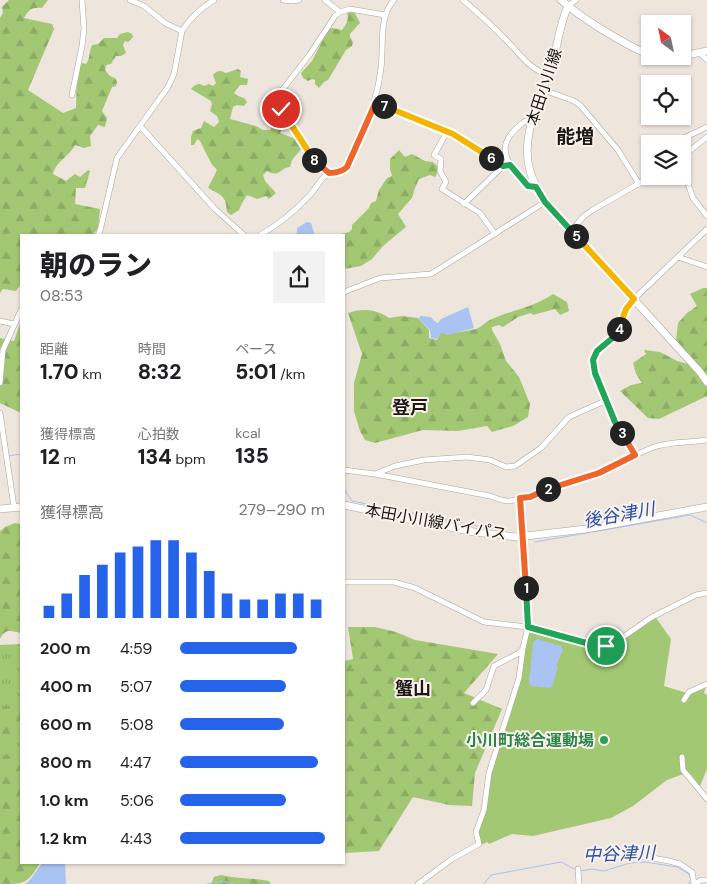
<!DOCTYPE html>
<html lang="ja">
<head>
<meta charset="utf-8">
<style>
	body { margin:0; font-family:"DM Sans","Noto Sans JP",sans-serif; background:#f2f2f2; color:#202124; height:100vh; display:flex; flex-direction:column; font-size:19px; white-space:nowrap }
	* { box-sizing:border-box; margin:0 }
	p { font-size:16px; color:#757577 }
	.icon { flex:none; width:28px; height:28px; fill:none; stroke:currentColor; stroke-width:2; stroke-linecap:round; stroke-linejoin:round }
	.map { position:relative; flex:1; overflow:hidden }
	.details { position:absolute; left:20px; top:234px; width:325px; height:630px; display:flex; flex-direction:column; background:#fff; border-radius:0px; box-shadow:0 1px 4px #0004 }
	.details>* { flex:none }
	.needle { width:32px; rotate:327deg }
	.controls { position:absolute; left:641px; top:15px; display:grid; gap:10px }
	.controls a { display:grid; place-items:center; width:50px; height:50px; border-radius:0px; background:#fff; box-shadow:0 1px 4px #0004; font-size:25px }
	.pin { position:absolute; display:grid; place-items:center; width:42px; height:42px; color:#fff; margin:-21px; border:2px solid #fff; border-radius:50%; box-shadow:0 1px 5px #0007 }
	.km { position:absolute; width:25px; height:25px; margin:-12px; border-radius:50%; background:#222; color:#fff; font-size:14px; line-height:25px; text-align:center }
	.round { display:grid; place-items:center; flex:none; width:52px; height:52px; border-radius:0px; background:#f2f2f2 }
	.head { display:flex; align-items:center; justify-content:space-between; height:85px; padding:0 20px }
	h1 { font-size:28px; font-weight:800; line-height:38px }
	.figures { display:grid; grid-template-columns:repeat(3,1fr); gap:8px; height:85px; padding:5px 20px }
	.figures div { display:grid; align-content:center }
	.figures b { font-size:21px; font-weight:800 }
	.figures small { font-size:14px; font-weight:400 }
	.figures p { font-size:14px }
	.chart { height:140px; padding:10px 20px }
	.chart p { display:flex; justify-content:space-between }
	.chart svg { width:100%; height:90px; margin-top:5px; stroke:#2563eb; stroke-width:6 }
	ul { padding:0 20px; list-style:none; font-size:16px }
	li { display:grid; grid-template-columns:80px 60px 1fr; align-items:center; height:38px }
	li i { height:12px; border-radius:6px; background:#2563eb }
	.map>svg:first-child { display:block }
</style>
</head>
<body>
<div class="map">
<svg width="707" height="884" viewBox="0 0 707 884">
	<defs>
		<pattern id="grass-tufts" width="24" height="20" patternUnits="userSpaceOnUse" patternTransform="scale(1.25)"><rect width="24" height="20" fill="#a3c874"/><path d="M3 7l-1-3M5 7V3M7 7l1-3M15 17l-1-3M17 17v-4M19 17l1-3" fill="none" stroke="#8cab64"/></pattern>
		<pattern id="forest-firs" width="22" height="20" patternUnits="userSpaceOnUse" patternTransform="scale(1.25)"><rect width="22" height="20" fill="#a3c874"/><path d="M5 1l3.5 6h-7zM16 11l3.5 6h-7z" fill="#8cab64"/></pattern>
	</defs>
	<rect width="100%" height="100%" fill="#eee5dd"/>
	<path fill="url(#grass-tufts)" d="M21,644V760L0,764V645Z"/>
	<path fill="url(#forest-firs)" d="M9,0H48L42,8C32,7 29,9 24,18L52,24L54,29L28,90L63,113L76,108C77,93 75,76 82,63L86,64C90,59 89,52 92,45L98,44L104,38H117L120,34L128,32L132,34L133,37L128,42L125,41L123,45L126,53L121,56H116L111,64L106,65L105,70C108,74 110,77 115,78L117,82L116,86L112,87L102,111L107,118L105,127L98,125L90,136L91,146L84,148L75,145C70,156 56,161 53,174L66,181L75,174L80,177L88,170L90,171L85,188H76L75,204L100,209L98,228L93,235H21V284L16,291L3,289L0,293V18L3,13L2,7Z
		M347,12L355,13L360,23L350,34V37L353,42L352,46L346,50L328,80L324,82L319,88L315,84V80L312,79L308,81L303,78L301,73L312,61L328,30L332,28L342,30C347,24 349,20 347,12Z
		M238,69L241,71L240,77L248,79L247,85H240L234,93L238,96L244,98L247,102L244,106L237,105L233,107L230,119L256,126L263,130H270L278,121L281,122L283,127L280,133L296,139L303,147L292,160L290,167C279,168 281,178 267,171L263,175L265,181L276,193L269,199L266,196L257,199L247,195L242,203L239,210L231,215L227,212C226,196 222,195 208,188L217,170L211,163L200,141L197,139L194,145H191V137L193,131L201,128L204,121L214,127L219,122L217,116L210,111L212,104L211,101L191,89C195,85 198,82 204,86L209,84L213,86L216,83L213,75C217,70 221,70 226,73Z
		M399,150L405,157L412,154L425,161L433,162L437,166L438,172L435,177L430,175L419,179L415,188L412,198L398,214L406,227L383,246L372,259L361,266L344,269V235H336L349,232L352,229V225L369,208L371,203L376,201L379,190L387,178L392,176L390,169V159Z
		M703,288H707V396L659,419L648,418L620,391L631,385L642,383L636,374L633,363L646,354L644,350L660,352L677,361L688,364L692,359L676,340L678,323L687,313L697,306L690,294Z
		M553,294L567,302L569,311L560,315L555,309L533,315L531,313L518,317L503,327L499,325L492,327V330L500,344L506,361L519,377L530,404L528,417L513,426L492,432L487,426L458,431L423,430L375,443L365,440L360,431L354,411V383L362,354L348,313C362,308 376,309 389,318L402,316L418,318L429,330V338L437,340L441,332C451,334 466,331 476,329C482,327 486,321 492,319C513,310 534,307 553,294Z
		M21,321V413L0,403V338L14,341Z
		M15,523L21,524V633C11,631 5,628 0,639V531L5,527Z
		M348,627H375L396,632L415,640L498,654L464,693L502,709L475,773L472,806L449,805L413,797L379,851L344,853V661L353,659Z
		M21,693V728L8,735L0,736V708L13,704Z
		M11,755L21,756V862L40,863C27,884 25,884 0,884V756Z
		M221,875C237,879 253,878 269,881L271,884H211L214,877Z"/>
	<path fill="#a3c874" d="M656,618L671,639L664,686L690,694L706,686L704,693L707,695V769L700,786L689,772L667,780L633,806L611,818L533,836L512,834L489,844L487,842L480,846L478,832L485,812L490,776L530,629L578,644L601,649L616,645L643,625Z"/>
	<path fill="#a9c3f3" d="M307,222L311,223L315,235H294L297,233V228Z
		M468,307L474,328L448,335L441,333L437,339L431,338L430,330L419,319L420,316L431,317L434,321L438,323L441,319Z
		M537,639L561,646L563,650L556,666L558,667L552,687L549,688L531,686L529,682L533,642Z
		M43,862L65,863L66,884H25L29,881Z"/>
	<g fill="none" stroke-linecap="round" stroke-linejoin="round">
		<path stroke="#a9c3f3" stroke-width="1" d="M8,456L21,454
			M344,489L352,501L492,529
			M535,542L690,515L707,523
			M580,871L592,869L604,871L630,863L645,862L677,867L689,874L691,880L688,884
			M206,884L222,881L234,884
			M484,884L491,875L561,862L576,870"/>
		<g stroke="#aca49d" stroke-width="6">
			<path id="street" d="M130,0L144,6L165,23L182,31
				M283,0L292,1L299,0
				M325,0L340,12
				M463,0C477,12 491,24 504,38C522,55 524,65 549,76
				M568,6L576,0
				M700,53L707,60
				M544,90L574,101L580,105L618,150L639,184
				M72,95L82,46L84,29L82,0
				M375,104L402,112L453,134L503,166L510,165L528,186L536,187
				M141,127L215,209L244,235
				M447,132L434,155L441,159L440,171L446,182L442,189L480,213L495,234
				M680,144L686,137L707,127
				M682,157L707,137
				M510,165C501,149 505,138 519,126C523,122 527,119 533,119
				M682,167L693,198L707,216
				M329,173L308,152L281,109L279,104L280,93L310,54L335,16L340,12L350,9L385,15
				M464,204L503,166
				M571,231L583,217L591,211L652,176
				M98,235L100,231L117,158L168,87L174,74L182,31C190,18 201,8 214,0
				M260,235C278,225 294,212 309,196C314,191 318,183 323,178C330,171 340,173 347,167C362,134 377,104 381,68C384,47 378,17 394,0
				M678,257L707,267
				M344,292L380,278L431,274L545,202
				M0,321L14,324
				M0,383L3,350L21,310
				M0,413L14,507
				M635,455L615,422L595,373L593,360L597,351L615,335L621,326L626,309L634,299L707,229
				M344,470L375,474L490,496C496,498 502,501 509,501C525,500 537,492 552,487C567,482 584,479 599,473C618,466 635,454 654,447C672,441 689,443 707,440
				M375,474L395,466L424,460L467,457L490,460L506,467L515,466L541,448L569,417L607,400
				M344,582H394L415,588L484,622L528,627L597,646L613,644L652,617L696,595L707,593
				M684,700L689,692L707,684
				M473,703L486,690L494,666L519,653L523,648
				M682,757L683,770L707,799
				M608,850L669,861L680,864L692,872L694,884
				M578,869L579,884
				M418,884L452,859L479,844L476,832L484,810L489,773L519,678L523,648L528,627L520,498
				M695,884L701,880H707"/>
		</g>
		<g stroke="#aca49d" stroke-width="8">
			<path id="secondary" d="M561,0C581,18 625,45 650,55
				M568,6C560,23 558,43 553,61C543,96 519,134 530,171C533,182 539,192 545,202L700,372L707,382
				M654,56L678,57L707,51
				M344,505L474,532L517,537L586,529L707,507
				M0,509L21,507"/>
		</g>
		<use href="#street" stroke="#fff" stroke-width="5"/>
		<use href="#secondary" stroke="#fff" stroke-width="7"/>
	</g>
	<g fill="none" stroke-linecap="round" stroke-linejoin="round">
		<g stroke="#fff" stroke-width="10">
			<path id="split-1" d="M526,588L528,627L590,644L606,646"/>
		</g>
		<g stroke="#fff" stroke-width="10">
			<path id="split-2" d="M526,588L520,498L530,497L548,489"/>
		</g>
		<g stroke="#fff" stroke-width="10">
			<path id="split-3" d="M548,489L599,473L635,455L622,433"/>
		</g>
		<g stroke="#fff" stroke-width="10">
			<path id="split-4" d="M619,329L616,335L597,351L593,360L595,373L615,422L622,433"/>
		</g>
		<g stroke="#fff" stroke-width="10">
			<path id="split-5" d="M576,236L634,299L626,309L619,329"/>
		</g>
		<g stroke="#fff" stroke-width="10">
			<path id="split-6" d="M491,158L503,166L510,165L528,186L536,187L545,202L576,236"/>
		</g>
		<g stroke="#fff" stroke-width="10">
			<path id="split-7" d="M384,106L453,134L491,158"/>
		</g>
		<g stroke="#fff" stroke-width="10">
			<path id="split-8" d="M314,160L329,173C336,173 342,172 347,167L375,104L384,106"/>
		</g>
		<g stroke="#fff" stroke-width="10">
			<path id="split-9" d="M281,109L314,160"/>
		</g>
		<use href="#split-1" stroke="#22a559" stroke-width="6"/>
		<use href="#split-2" stroke="#f0652b" stroke-width="6"/>
		<use href="#split-3" stroke="#f0652b" stroke-width="6"/>
		<use href="#split-4" stroke="#22a559" stroke-width="6"/>
		<use href="#split-5" stroke="#f5b400" stroke-width="6"/>
		<use href="#split-6" stroke="#22a559" stroke-width="6"/>
		<use href="#split-7" stroke="#f5b400" stroke-width="6"/>
		<use href="#split-8" stroke="#f0652b" stroke-width="6"/>
		<use href="#split-9" stroke="#f5b400" stroke-width="6"/>
	</g>
	<circle fill="#2e9e5b" stroke="#fbf2eb" stroke-width="2" cx="604" cy="740" r="5"/>
	<g text-anchor="middle" dominant-baseline="central" stroke-width="4" stroke-linejoin="round" paint-order="stroke">
		<g font-size="16" fill="#1b1815" stroke="#fbf2eb">
			<text transform="translate(544 87) rotate(-72)">本田小川線</text>
			<text transform="translate(436 522) rotate(10)">本田小川線バイパス</text>
		</g>
		<g font-size="16" font-weight="bold" fill="#27864d" stroke="#fbf2eb" text-anchor="end">
			<text x="594" y="740">小川町総合運動場</text>
		</g>
		<g font-size="18" font-weight="bold" fill="#1b1815" stroke="#fbf2eb">
			<text x="410" y="408">登戸</text>
			<text x="413" y="689">蟹山</text>
		</g>
		<g font-size="18" font-style="italic" fill="#2651ac" stroke="#fbf2eb">
			<text transform="translate(619 515) rotate(-10)">後谷津川</text>
			<text transform="translate(619 854) rotate(-2)">中谷津川</text>
		</g>
		<g font-size="19" font-weight="bold" fill="#1b1815" stroke="#fbf2eb">
			<text x="575" y="136">能増</text>
		</g>
	</g>
</svg>
<div class="controls">
<a><svg class="needle" viewBox="-14 -14 28 28"><path d="M0-13l5 13h-10z" fill="#e53935"/><path d="M0 13l5-13h-10z" fill="#757577"/></svg></a>
<a><svg class="icon" aria-label="locate" viewBox="0 0 24 24"><circle cx="12" cy="12" r="6"/><path d="M12 2v4M12 18v4M2 12h4M18 12h4"/></svg></a>
<a><svg class="icon" aria-label="layers" viewBox="0 0 24 24"><path d="M12 4l9 5-9 5-9-5zM3 14l9 5 9-5"/></svg></a>
</div>
<div class="pin" style="left:606px;top:646px;background:#1e9e55"><svg class="icon" aria-label="arrive" viewBox="0 0 24 24"><path d="M6 21V4h12l-3 4 3 4H6"/></svg></div>
<div class="pin" style="left:281px;top:109px;background:#d93025"><svg class="icon" aria-label="check" viewBox="0 0 24 24"><path d="M5 12l5 5 9-10"/></svg></div>
<b class="km" style="left:526px;top:588px">1</b>
<b class="km" style="left:548px;top:489px">2</b>
<b class="km" style="left:622px;top:433px">3</b>
<b class="km" style="left:619px;top:329px">4</b>
<b class="km" style="left:576px;top:236px">5</b>
<b class="km" style="left:491px;top:158px">6</b>
<b class="km" style="left:384px;top:106px">7</b>
<b class="km" style="left:314px;top:160px">8</b>
<section class="details">
<div class="head"><div><h1>朝のラン</h1><p>08:53</p></div><a class="round"><svg class="icon" aria-label="share" viewBox="0 0 24 24"><path d="M12 15V3M7 8l5-5 5 5M5 13v7h14v-7"/></svg></a></div>
<div class="figures">
<div><p>距離</p><b>1.70<small> km</small></b></div>
<div><p>時間</p><b>8:32</b></div>
<div><p>ペース</p><b>5:01<small> /km</small></b></div>
</div>
<div class="figures">
<div><p>獲得標高</p><b>12<small> m</small></b></div>
<div><p>心拍数</p><b>134<small> bpm</small></b></div>
<div><p>kcal</p><b>135</b></div>
</div>
<div class="chart"><p><span>獲得標高</span>279–290 m</p>
<svg viewBox="0 0 160 44" preserveAspectRatio="none"><path d="M5 44V38M15 44V32M25 44V23M35 44V18M45 44V12M55 44V9M65 44V6M75 44V6M85 44V12M95 44V21M105 44V32M115 44V35M125 44V35M135 44V32M145 44V32M155 44V35"/></svg>
</div>
<ul>
<li><b>200 m</b>4:59<i style="width:81%"></i></li>
<li><b>400 m</b>5:07<i style="width:73%"></i></li>
<li><b>600 m</b>5:08<i style="width:72%"></i></li>
<li><b>800 m</b>4:47<i style="width:95%"></i></li>
<li><b>1.0 km</b>5:06<i style="width:73%"></i></li>
<li><b>1.2 km</b>4:43<i style="width:100%"></i></li>
</ul>
</section>
</div>
</body>
</html>
